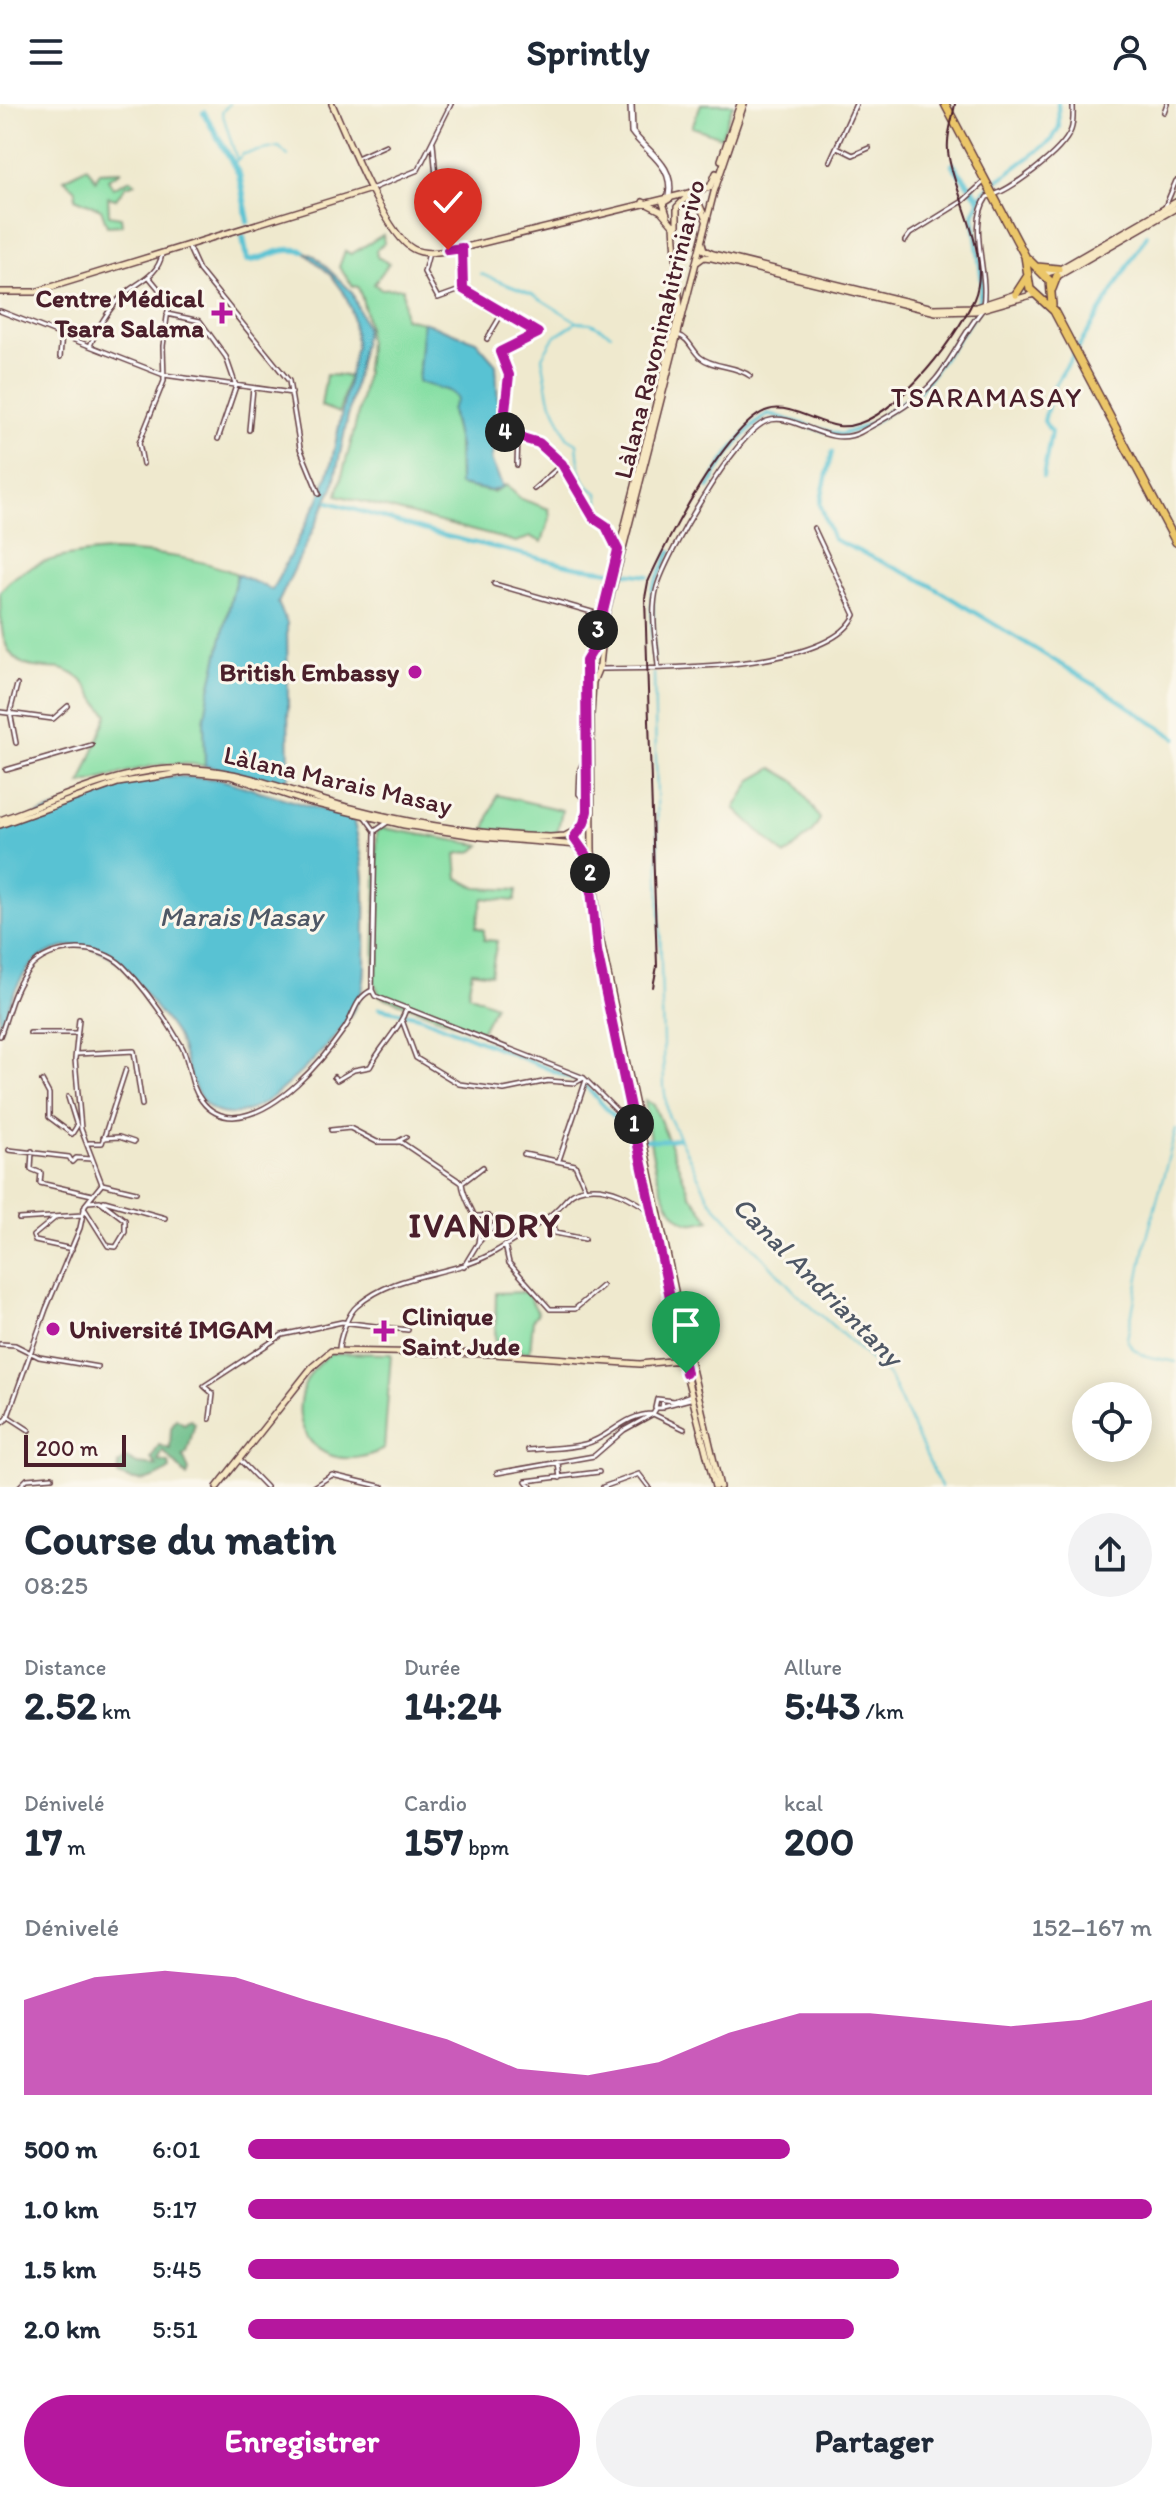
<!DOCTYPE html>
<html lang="fr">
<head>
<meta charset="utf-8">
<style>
	body { margin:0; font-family:Itim,sans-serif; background:#f2f2f3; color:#1f2937; height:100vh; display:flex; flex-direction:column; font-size:30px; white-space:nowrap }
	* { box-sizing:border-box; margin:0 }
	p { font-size:26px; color:#747a83 }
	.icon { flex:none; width:44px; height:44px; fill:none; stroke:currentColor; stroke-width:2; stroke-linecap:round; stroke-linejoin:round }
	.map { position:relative; height:1383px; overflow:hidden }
	.side { display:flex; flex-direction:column; background:#fff; flex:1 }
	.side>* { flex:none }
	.controls { position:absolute; left:1072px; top:1278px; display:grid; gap:16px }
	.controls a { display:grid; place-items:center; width:80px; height:80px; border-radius:50%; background:#fff; box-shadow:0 4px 20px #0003; font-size:40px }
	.scale { position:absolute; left:24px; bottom:20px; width:102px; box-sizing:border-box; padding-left:8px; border:4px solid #4a1f2b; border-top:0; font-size:22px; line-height:28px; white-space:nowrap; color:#4a1f2b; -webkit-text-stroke:6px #fbf7ec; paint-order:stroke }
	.pin { position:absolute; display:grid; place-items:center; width:68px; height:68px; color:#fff; margin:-82px -34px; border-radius:50% 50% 50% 0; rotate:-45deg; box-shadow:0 0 8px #0007 }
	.pin .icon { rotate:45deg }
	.km { position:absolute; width:40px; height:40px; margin:-20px; border-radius:50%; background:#222; color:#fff; font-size:22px; line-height:40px; text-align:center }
	.round { display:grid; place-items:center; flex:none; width:84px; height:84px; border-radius:42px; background:#f2f2f3 }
	.summary { display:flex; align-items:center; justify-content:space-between; height:136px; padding:0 24px }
	h1 { font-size:44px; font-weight:700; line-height:60px }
	.figures { display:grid; grid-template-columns:repeat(3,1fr); gap:12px; height:136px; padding:8px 24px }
	.figures div { display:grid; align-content:center }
	.figures b { font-size:40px; font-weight:700 }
	.figures small { font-size:22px; font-weight:400 }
	.figures p { font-size:22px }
	.chart { height:224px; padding:16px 24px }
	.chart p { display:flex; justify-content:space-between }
	.chart svg { width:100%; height:144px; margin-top:8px; fill:#b5179e; opacity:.7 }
	.cta { display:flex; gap:16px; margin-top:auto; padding:16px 24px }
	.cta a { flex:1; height:92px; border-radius:48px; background:#b5179e; color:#fff; font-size:32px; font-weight:700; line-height:92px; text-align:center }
	.cta a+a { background:#f2f2f3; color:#1f2937 }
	ul { padding:0 24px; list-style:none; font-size:26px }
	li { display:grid; grid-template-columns:128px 96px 1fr; align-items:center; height:60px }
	li i { height:20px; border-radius:10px; background:#b5179e }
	header { display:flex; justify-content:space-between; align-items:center; height:104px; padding:0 24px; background:#fff; font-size:36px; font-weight:700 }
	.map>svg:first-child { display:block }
</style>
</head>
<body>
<header><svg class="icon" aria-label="menu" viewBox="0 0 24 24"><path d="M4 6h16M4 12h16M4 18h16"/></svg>Sprintly<svg class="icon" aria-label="person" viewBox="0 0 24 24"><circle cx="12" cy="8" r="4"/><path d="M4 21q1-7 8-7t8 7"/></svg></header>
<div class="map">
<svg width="1176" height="1383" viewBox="0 0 1176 1383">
	<rect width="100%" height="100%" fill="#fbf7ec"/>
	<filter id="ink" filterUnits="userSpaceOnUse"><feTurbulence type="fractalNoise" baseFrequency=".0125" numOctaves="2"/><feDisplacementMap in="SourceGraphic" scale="16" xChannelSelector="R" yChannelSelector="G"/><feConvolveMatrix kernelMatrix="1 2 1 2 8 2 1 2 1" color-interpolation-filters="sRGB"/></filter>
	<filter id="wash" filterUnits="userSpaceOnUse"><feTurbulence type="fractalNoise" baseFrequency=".006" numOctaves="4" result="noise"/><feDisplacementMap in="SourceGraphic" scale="32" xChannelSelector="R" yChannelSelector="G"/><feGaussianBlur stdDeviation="1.8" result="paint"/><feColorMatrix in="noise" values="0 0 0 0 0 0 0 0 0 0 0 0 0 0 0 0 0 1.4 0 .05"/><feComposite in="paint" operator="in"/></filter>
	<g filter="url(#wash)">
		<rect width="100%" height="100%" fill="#efe9ce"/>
		<path fill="#86dfa4" stroke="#687f68" stroke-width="2" d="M701,0H733L721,33L692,23Z
			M87,63L96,76L99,68L122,67L108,75L113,84L131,75L136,79L126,82L116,95L108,93L109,111L121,113L122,121L107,122L101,105L75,94L76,86L64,75Z
			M383,131L384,139L376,146L377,153L389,159L374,180L381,185L403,184L404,214L423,218L418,278L448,286L458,293L451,307L458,339L459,381L493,388L506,381L521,395L549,405L550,414L542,438L531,433L516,438L337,391C352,330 384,244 358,183L353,182L339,163L345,147L351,150Z
			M326,271L349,272L339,309L321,302Z
			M113,447C156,449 197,453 237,470C222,534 204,596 205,662C156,654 128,670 81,680L108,610C93,599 93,580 71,569C59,562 47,565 34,563C0,558 0,520 0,488C24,455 75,449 113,447Z
			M773,664L796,678L820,715L811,729L785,752L735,704L752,676Z
			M497,691L562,706L557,730L485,725Z
			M383,724L481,741L474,747L456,750L458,774L477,784L517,786L515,797L483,794L476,823L484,826V836L497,837L491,870L472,867L468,890L495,901L481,928L380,892L374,878L377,728Z
			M645,996L654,1001L690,1090L710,1116C705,1117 697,1120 691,1119C656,1114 648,1025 645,996Z
			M527,1188L538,1209L533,1215L530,1248L495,1246L496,1189Z
			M331,1249L391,1250L384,1345C307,1383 268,1295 331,1249Z"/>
		<path fill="#6cbe8a" stroke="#5b6e5a" stroke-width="2" d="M176,1315L184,1320L190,1316L195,1319L187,1349L183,1352L189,1367L187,1372L163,1347L158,1357L169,1359L170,1365C152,1378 138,1380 118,1371L119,1360L126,1354L137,1360L157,1362L151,1355L159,1341L170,1345L171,1324Z"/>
		<path fill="#58c2d3" stroke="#51707f" stroke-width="2" d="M303,147L315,152L352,188L366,225L333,384L278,499L287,519L289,672L283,679C261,681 231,664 205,662L204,617L209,589L237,470L272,486L319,395L331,361L356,240L351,205L343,187L331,171Z
			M423,218L476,237L496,260L499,321L491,356L503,383L491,387L459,381V343L451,306L457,294L449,287L418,278Z
			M173,672L219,675L353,715C364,755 366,781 365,823C365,841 366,860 364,877C359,916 309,962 281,986C264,1001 237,1017 215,1007C191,995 187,956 177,933C171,921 160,910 152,899C130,869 109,836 67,843C23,850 12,891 0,928V724L123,681Z"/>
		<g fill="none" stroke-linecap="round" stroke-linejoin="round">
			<path stroke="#58c2d3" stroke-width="2" d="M229,0L222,8L237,56L233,60
				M237,56L243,50L279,43L288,52
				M481,170L532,190L576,217
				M600,407L598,389C578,379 579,359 577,339L567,333L549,292L542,253L554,233L577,218L591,219L611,230
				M654,569L664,983L668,1011L710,1096L796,1189L889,1272L941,1383
				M1176,1025L1146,1137L1127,1235C1134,1254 1158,1254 1176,1258"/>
			<path stroke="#58c2d3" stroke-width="4" d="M832,348L820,400L833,435L923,477L1105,587L1176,634
				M1043,373L1051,328L1044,317L1052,286L1147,131
				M708,384C723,356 741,329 768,310L840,331L867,322L919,287L977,207L982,178L973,110L984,87L1052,36L1059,23L1058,0
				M329,398L434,429L572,462L648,472
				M653,554L652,485L671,447
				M379,904L419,912L583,979L635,1036C649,1035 665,1039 678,1034"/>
			<path stroke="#58c2d3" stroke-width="6" d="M204,9L239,70L248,117
				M953,61L979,94
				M243,133L247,156C268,157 276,141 303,147"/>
		</g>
	</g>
	<g filter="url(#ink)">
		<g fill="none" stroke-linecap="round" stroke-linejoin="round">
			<g stroke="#633d43" stroke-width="6">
				<path id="minor" d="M1164,8L1167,0
					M433,39L439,106L448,146
					M837,43L853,51L869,44
					M357,54L386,41
					M830,57L856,0
					M371,85L418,66L451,0
					M1165,103L1176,77
					M905,137L910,130L963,97L985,77
					M188,142L199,166L289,277L300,344L319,390
					M462,144L463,185L503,208L487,235
					M429,149L424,168L438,194L463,185
					M983,201C989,167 967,122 987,93C1009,88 1063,48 1071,26C1074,18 1073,8 1073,0
					M0,207L164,271L292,289
					M503,208L538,229L500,248L509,271L503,325L509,330L539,339L562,360L594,414L606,422L618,446
					M167,210L200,217L226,253L236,282L218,335
					M678,231C689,234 692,246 700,253C713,264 736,261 750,272
					M90,242C96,226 110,203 122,192C137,178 158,173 162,150
					M60,253L62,230
					M249,326L253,284
					M143,360L139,339L164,277L163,242L168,206L163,190L149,173
					M517,361L518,332
					M534,385L562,360
					M494,480L602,511
					M658,562C656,537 650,508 657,483C666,451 736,328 767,317C796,307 827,346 861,328C886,314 917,298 936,275C953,254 965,227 983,205
					M601,565C656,564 829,568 855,511L814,424
					M0,608L53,615L68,602
					M16,639L10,608L17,581
					M585,654L580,665L579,690L587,698
					M6,666L92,641
					M365,713L375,727L372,886L375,892L584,974L617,1007L633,1010
					M375,727L388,718
					M402,916L416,954L459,980L504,986L548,977L575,979L584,974
					M30,929H76
					M0,932C9,909 12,885 29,865C51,839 99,839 123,862C144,883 166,915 181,941C191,958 188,980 202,997C209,1007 221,1013 233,1013C277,1011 322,957 345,924C355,909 355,894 372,886
					M77,950L134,947L142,1001
					M334,973L337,976L354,966L370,963C381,941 399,927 407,903
					M42,977L49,990V1013L72,1030L77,1022L68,993
					M331,1026L350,1024L377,1038H401L462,1079C464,1101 483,1114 478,1139
					M103,1034L119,1033L134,1038
					M397,1038L406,1033
					M89,1039H102L126,965
					M9,1046L69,1053L72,1058L76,1054L92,1055
					M32,1047L31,1065L41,1069L40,1079L92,1091
					M524,1050L575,1061L585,1084
					M559,1056L586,976
					M462,1079L483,1063
					M102,1080L136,1088
					M104,1097L165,1114
					M84,1104L108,1142L116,1143L125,1128V1116L100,1097L88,1098
					M553,1109L555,1129L585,1135
					M55,1114L33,1132L35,1137L72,1145
					M19,1115L83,1111
					M505,1141L509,1159L550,1205H575L602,1182
					M464,1162L478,1139L497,1118L488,1112H476
					M0,1240L15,1241L39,1253L98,1263
					M339,1246C339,1235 348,1209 357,1202C397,1167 449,1173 491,1150C507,1141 544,1118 556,1106C566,1097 570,1087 584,1085C609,1080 633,1095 652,1108
					M663,1296L662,1304H655L657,1295L674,1297L691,1291
					M663,1302L690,1295
					M9,1313L29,1326
					M210,1315L213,1290L204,1282L282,1231L342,1218L408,1226
					M0,1320L7,1315L46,1205L80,1124L85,1101L102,1080L81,1025L75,955L79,915
					M528,1346C546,1344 567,1345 585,1340C610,1334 624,1310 653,1310L656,1305
					M239,1355L266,1383
					M558,1359L560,1374
					M497,1369L594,1352L624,1326L653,1310L684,1325
					M19,1383L27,1375L52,1373
					M313,1383L332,1371L383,1383
					M531,1383L526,1377L599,1368
					M603,1383L639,1370L649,1383"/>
			</g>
			<g stroke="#633d43" stroke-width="8">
				<path id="tertiary" d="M631,0L632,28C647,49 675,61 669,92"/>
			</g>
			<g stroke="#633d43" stroke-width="8">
				<path id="secondary" d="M332,0C346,31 386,131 413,145C428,153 447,146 462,144L693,88
					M721,56L740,0
					M692,88L710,83L716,69
					M667,111L663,99L671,94
					M677,125V103L686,94L698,97L706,116
					M702,139L704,146L713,150L933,204L976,203L1016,190
					M697,158L704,153L712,154L936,208L975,207L1035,190
					M1044,170L1060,165L1176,98
					M1056,173L1176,104
					M0,188H35L371,85
					M0,716C54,697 110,669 168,665C232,660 291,689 351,704C416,721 483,731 550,733L565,732L580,724L587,702L586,558L595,539L680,205L674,122L661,107L643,98
					M0,721L118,679L186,668L230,672L304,697L404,721L482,733L578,741
					M579,742L588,754L597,847L681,1240L682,1249L673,1255
					M683,1258L715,1383
					M217,1383L312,1263L331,1247L494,1250L640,1260L690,1255
					M720,1383L686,1239L598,823L592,746L591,611L593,578L600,561L605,515L714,88L744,0"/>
			</g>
			<g stroke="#633d43" stroke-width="10">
				<path id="primary" d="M945,0L1025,152L1030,185L1054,207L1176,438
					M1028,155L1050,177L1052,201
					M1037,163L1058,165
					M1052,185L1057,172
					M1016,190L1027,173"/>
			</g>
			<use href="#minor" stroke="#fff" stroke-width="3"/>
			<use href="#tertiary" stroke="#fff" stroke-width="5"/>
			<use href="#secondary" stroke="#f7e8c3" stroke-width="5"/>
			<use href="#primary" stroke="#ebc669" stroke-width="7"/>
			<path stroke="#4a1f2b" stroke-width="2" d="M653,883L657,862L645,494L648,478C665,439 728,318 768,306C789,299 816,319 838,322C887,328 956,235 974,195C992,153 956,94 949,54C945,36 952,18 955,0"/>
		</g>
	</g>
	<g fill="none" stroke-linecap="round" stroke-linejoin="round" filter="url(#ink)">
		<g stroke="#fff" stroke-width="16">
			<path id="route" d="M448,146L462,144L463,185L538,229L500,248L509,271L503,325L509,330L539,339L562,360L594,414L606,422L618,446L594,544L586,557L587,707L584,719L574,734L588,754L597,847L686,1269"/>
		</g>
		<use href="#route" stroke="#b5179e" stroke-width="10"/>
	</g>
	<g fill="#b5179e" stroke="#fbf7ec" stroke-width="3">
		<path d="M218 197h8v8h8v8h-8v8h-8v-8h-8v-8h8z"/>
		<circle cx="415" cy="568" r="8"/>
		<circle cx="53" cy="1225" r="8"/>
		<path d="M380 1215h8v8h8v8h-8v8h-8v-8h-8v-8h8z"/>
	</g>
	<g text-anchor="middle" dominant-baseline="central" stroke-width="6" stroke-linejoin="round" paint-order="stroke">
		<g font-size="26" font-weight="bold" fill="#4a1f2b" stroke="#fbf7ec" text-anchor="end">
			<text x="204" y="194">Centre Médical<tspan x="204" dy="30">Tsara Salama</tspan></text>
			<text x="399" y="568">British Embassy</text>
			<text x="402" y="1212" text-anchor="start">Clinique<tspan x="402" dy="30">Saint Jude</tspan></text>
			<text x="69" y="1225" text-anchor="start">Université IMGAM</text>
		</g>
		<g font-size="26" fill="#4a1f2b" stroke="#fbf7ec">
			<text transform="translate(659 225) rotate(-76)">Làlana Ravoninahitriniarivo</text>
			<text transform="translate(338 676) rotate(13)">Làlana Marais Masay</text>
		</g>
		<g font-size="28" letter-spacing="2" fill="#4a1f2b" stroke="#fbf7ec">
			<text x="987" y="293">TSARAMASAY</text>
		</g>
		<g font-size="28" font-style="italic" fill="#4f5866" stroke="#fbf7ec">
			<text x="241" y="812">Marais Masay</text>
			<text transform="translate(818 1177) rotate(45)">Canal Andriantany</text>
		</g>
		<g font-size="34" font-weight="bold" letter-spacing="2" fill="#4a1f2b" stroke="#fbf7ec">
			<text x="485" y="1121">IVANDRY</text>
		</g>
	</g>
</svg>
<div class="controls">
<a><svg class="icon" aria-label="locate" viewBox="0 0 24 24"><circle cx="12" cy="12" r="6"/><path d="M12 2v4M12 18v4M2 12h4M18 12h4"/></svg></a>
</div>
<div class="scale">200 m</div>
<div class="pin" style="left:686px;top:1269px;background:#1e9e55"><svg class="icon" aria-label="arrive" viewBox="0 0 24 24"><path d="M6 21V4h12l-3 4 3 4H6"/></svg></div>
<div class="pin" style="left:448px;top:146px;background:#d93025"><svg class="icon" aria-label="check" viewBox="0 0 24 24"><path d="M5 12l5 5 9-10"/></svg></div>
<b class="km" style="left:634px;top:1020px">1</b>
<b class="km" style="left:590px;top:769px">2</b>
<b class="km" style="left:598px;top:526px">3</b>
<b class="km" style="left:505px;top:328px">4</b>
</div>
<section class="side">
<div class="summary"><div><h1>Course du matin</h1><p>08:25</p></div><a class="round"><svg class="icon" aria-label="share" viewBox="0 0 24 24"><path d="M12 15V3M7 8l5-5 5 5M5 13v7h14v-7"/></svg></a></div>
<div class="figures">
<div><p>Distance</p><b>2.52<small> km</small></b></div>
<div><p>Durée</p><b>14:24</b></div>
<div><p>Allure</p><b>5:43<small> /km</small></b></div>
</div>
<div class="figures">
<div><p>Dénivelé</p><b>17<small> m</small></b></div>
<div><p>Cardio</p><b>157<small> bpm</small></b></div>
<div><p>kcal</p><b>200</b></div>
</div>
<div class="chart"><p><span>Dénivelé</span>152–167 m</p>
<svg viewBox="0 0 160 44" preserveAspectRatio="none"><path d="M0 44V15L10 8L20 6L30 8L40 15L50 21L60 27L70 36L80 38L90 34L100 25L110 19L120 19L130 21L140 23L150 21L160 15V44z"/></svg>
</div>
<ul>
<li><b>500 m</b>6:01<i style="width:60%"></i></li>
<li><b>1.0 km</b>5:17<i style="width:100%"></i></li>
<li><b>1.5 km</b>5:45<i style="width:72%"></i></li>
<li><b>2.0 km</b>5:51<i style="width:67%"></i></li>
</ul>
<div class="cta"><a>Enregistrer</a><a>Partager</a></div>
</section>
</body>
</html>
